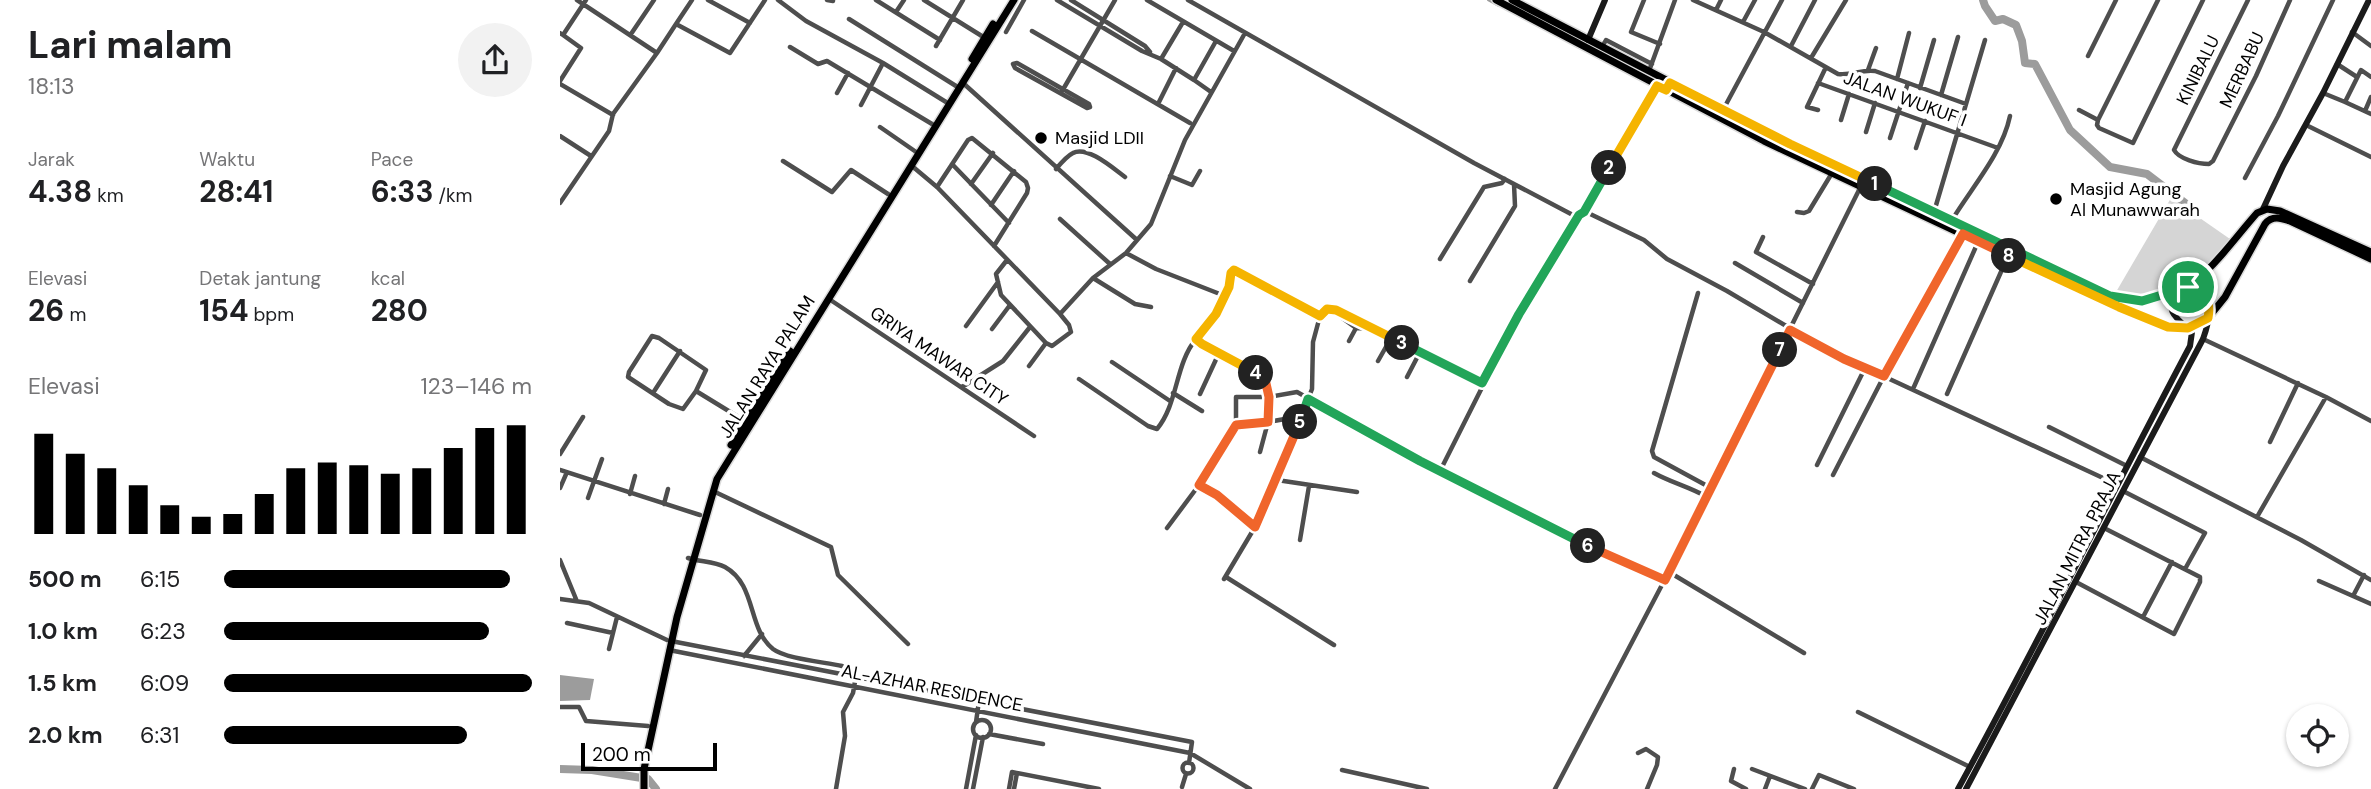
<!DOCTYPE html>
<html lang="id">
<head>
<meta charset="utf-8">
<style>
	body { margin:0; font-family:"DM Sans",sans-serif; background:#f2f2f2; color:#202124; height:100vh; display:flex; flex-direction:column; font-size:26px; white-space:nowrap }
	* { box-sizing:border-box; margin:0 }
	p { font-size:23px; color:#757577 }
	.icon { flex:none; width:38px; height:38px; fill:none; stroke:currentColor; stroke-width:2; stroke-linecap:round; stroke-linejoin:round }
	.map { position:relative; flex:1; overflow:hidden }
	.side { display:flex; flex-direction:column; background:#fff; width:560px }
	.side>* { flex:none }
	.fabs { position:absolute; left:1726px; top:704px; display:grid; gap:14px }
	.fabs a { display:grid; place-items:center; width:63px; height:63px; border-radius:50%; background:#fff; box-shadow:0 2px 5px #0004; font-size:35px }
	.scale { position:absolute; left:21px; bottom:18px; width:136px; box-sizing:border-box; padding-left:7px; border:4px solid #000; border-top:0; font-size:19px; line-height:24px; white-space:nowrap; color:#000; -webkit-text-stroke:5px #fff; paint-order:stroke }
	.pin { position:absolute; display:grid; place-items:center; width:60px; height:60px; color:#fff; margin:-30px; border:4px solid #fff; border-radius:50%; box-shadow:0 2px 7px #0007 }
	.km { position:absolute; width:35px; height:35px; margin:-18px; border-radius:50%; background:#222; color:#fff; font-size:19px; line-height:35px; text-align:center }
	.round { display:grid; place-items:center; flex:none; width:74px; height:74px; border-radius:37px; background:#f2f2f2 }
	.summary { display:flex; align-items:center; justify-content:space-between; height:119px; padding:0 28px }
	h1 { font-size:38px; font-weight:700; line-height:52px }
	.metrics { display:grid; grid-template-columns:repeat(3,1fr); gap:10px; height:119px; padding:7px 28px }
	.metrics div { display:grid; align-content:center }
	.metrics b { font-size:30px; font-weight:700 }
	.metrics small { font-size:19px; font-weight:400 }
	.metrics p { font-size:19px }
	.chart { height:196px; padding:14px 28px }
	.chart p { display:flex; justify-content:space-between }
	.chart svg { width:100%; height:126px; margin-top:7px; stroke:#000; stroke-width:6 }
	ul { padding:0 28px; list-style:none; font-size:23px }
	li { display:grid; grid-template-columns:112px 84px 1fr; align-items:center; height:52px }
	li i { height:18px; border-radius:9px; background:#000 }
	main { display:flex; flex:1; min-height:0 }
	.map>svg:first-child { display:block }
</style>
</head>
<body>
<main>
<section class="side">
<div class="summary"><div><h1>Lari malam</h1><p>18:13</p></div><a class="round"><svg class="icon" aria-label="share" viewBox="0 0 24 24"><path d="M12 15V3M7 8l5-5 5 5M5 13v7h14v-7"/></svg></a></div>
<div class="metrics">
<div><p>Jarak</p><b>4.38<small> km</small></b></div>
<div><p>Waktu</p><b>28:41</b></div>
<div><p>Pace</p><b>6:33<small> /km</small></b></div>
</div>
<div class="metrics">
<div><p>Elevasi</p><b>26<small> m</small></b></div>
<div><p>Detak jantung</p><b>154<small> bpm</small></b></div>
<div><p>kcal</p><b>280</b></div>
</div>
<div class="chart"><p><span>Elevasi</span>123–146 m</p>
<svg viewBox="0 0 160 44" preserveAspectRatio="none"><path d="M5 44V9M15 44V16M25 44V21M35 44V27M45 44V34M55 44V38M65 44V37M75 44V30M85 44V21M95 44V19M105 44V20M115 44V23M125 44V21M135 44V14M145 44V7M155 44V6"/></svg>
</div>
<ul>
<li><b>500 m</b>6:15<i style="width:93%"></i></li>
<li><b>1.0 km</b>6:23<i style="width:86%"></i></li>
<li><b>1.5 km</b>6:09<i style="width:100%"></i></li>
<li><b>2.0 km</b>6:31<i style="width:79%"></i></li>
</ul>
</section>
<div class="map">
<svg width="1811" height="789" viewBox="0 0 1811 789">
	<rect width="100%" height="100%" fill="#fff"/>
	<path fill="#d5d5d5" d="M1611,198L1670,239C1660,250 1651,263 1640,273C1619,292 1583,305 1556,292Z"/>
	<path fill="#9c9c9c" d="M0,675L34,679L30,700L0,701Z"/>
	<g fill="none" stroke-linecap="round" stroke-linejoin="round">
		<path stroke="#9c9c9c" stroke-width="2" d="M928,0L939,6"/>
		<path stroke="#9c9c9c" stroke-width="8" d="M1423,0L1425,6L1435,21L1443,19L1456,25L1462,41L1465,63L1475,64L1510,130L1550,167L1587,174L1629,206
			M0,769L32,770L88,779L96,789"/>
		<g stroke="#dbdbdb" stroke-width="10">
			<path id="primary" d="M936,0L1204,141L1559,308L1608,327L1628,328L1638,324L1648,318L1665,297L1705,224C1712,215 1721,218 1730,221L1811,259
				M952,0L1230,144L1550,296C1627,314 1653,263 1697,213L1707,209L1720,211L1811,252
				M412,59L433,24
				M171,445L230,351
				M84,789V769L117,617L157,479L454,0"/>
		</g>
		<path stroke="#4e4e4e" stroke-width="4.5" d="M17,0L97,53L116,24
			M132,0L116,24L170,53L205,0
			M148,0L190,23
			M218,0L246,21L323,63L386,102
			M267,0L273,1
			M316,0L380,40
			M364,0L425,38
			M497,0L582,51L601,59L634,80L656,41
			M511,0L585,46L590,52
			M587,0L674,51
			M628,0L914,163L1011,214L1019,215
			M1084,0L1071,32L1100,44
			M1133,0L1204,32L1278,74C1291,76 1302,69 1315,71L1406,104
			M1688,0L1614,150C1619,159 1638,164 1649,164L1653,161L1696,76L1730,0
			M1156,10L1161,0
			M336,12L344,0
			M289,19L396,86
			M1183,22L1195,0
			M472,31L630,123
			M446,32L464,0
			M1792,32L1811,46
			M0,33L3,35L26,0
			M71,34L94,0
			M376,46L403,0
			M1231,46L1255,0
			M230,47L258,64L267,61L372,124
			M1042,47L1046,40L1092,64
			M1528,56L1556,0
			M1251,58L1286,0
			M601,59L623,22
			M453,64L455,68L527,108L530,107
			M453,64L457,63L529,104L530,107
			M1777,64L1797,77
			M1308,70L1316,48
			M1089,71L1115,0
			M1811,77L1801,70L1785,102L1811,114
			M1337,79L1349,33
			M634,80L651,92
			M0,81L21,48L3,35
			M403,83L577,240
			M1258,83L1438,148
			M0,84L53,115
			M1360,88L1374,40
			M277,93L288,73
			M501,93L555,0
			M1763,93L1785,102
			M1381,95L1398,37
			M598,104L616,68
			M301,105L323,63
			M1163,110L1222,0
			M1258,110L1247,107L1266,67
			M1519,110L1538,120
			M1805,111L1811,97
			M1281,120L1289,94
			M1538,120L1537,125L1539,128L1573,143L1643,0
			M1538,120L1598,0
			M1746,125L1811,157
			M320,127L359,154
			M1306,132L1315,103
			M0,136L31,156
			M1330,138L1348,83
			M1356,148L1365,121
			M223,161L272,192L291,170L328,194
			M392,164L449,223
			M352,166L377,187L500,314L509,325L511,332L492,346L486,343L441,295L436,274L447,260
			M496,169C501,163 507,156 513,153C527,145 554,169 565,177
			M610,176L632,185L640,171
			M1685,178L1718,116L1773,0
			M411,184L433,153
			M377,187L408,140L412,138L466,182L468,188L467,193L434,246
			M0,203L49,131L53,114L97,53
			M431,205L454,171
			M1024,211L1084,240L1107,259L1167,291L1267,350L1556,484
			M1237,212L1244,213L1249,211L1272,173
			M1374,212L1425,40
			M500,219L550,264
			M1392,220C1412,187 1442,154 1450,116
			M1203,237L1196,252L1253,284
			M566,253L596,269L665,296
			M880,259L924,187L942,183L945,179
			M1175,263L1243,303
			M533,278L575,304L591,307
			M910,281L955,206L954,184
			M1138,293L1092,451L1094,457L1151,488
			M269,299L474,436
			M771,310L796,328
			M500,314L533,278L566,253L591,224L625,140L685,33
			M406,326L438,282
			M432,329L450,305
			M92,336L99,338L146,370L136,391L123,409L109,404L68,377L69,372Z
			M1643,339L1766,397L1811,421
			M789,341L796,328L812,329
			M818,361L831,338
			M552,362L610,401
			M469,366L486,343
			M847,377L860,352
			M519,379L588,426L597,429C618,404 615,364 636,339
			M402,387L443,361L470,327
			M1353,389L1418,242
			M136,391L185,421
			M93,393L120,351
			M613,393L642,411
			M640,394L659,353
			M1387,394L1448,256
			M676,425L708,422L709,397L705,379L642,344L636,339L656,314L669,287L672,271L679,270L760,316
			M1489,427L1567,466
			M1710,442L1738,383
			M700,452L708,422L742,416
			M0,454L23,417
			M1580,457L1741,540L1811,580
			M1257,465L1305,368
			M0,470L140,515
			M880,471L959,314L1019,215L1024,211L1098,86
			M1094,473C1112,483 1130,487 1147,497
			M1273,475L1324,376L1402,235
			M717,480L797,492
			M639,485L657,495L695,527
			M0,488L7,472
			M153,491L271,547L278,575L348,644
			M1563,491L1645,533L1625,569
			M70,494L75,476
			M28,498L42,459
			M104,504L108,489
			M1697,517L1766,397
			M607,528L639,485L676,425V397H709L737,392C857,459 978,526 1105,580
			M740,540L749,486
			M128,558C140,562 154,561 165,567C197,585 187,628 213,649C226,659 265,662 282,666L290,670L296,676L293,693L283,712L285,736L276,789
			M0,560L16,599
			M1109,572L1244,653
			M666,577L774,645
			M664,579L695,527L717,480L752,389L753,342L760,316L770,309L782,313L922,383
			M1759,581L1811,604
			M1516,582L1614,634L1640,582V577L1544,528
			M1793,596L1804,575
			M0,599L29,603L107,640
			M1583,617L1612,562
			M7,623L53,633L57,617
			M111,641L632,742L629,763
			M49,649L53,633
			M109,650L630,753L690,789
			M184,656L202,634
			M0,707H19L26,721L88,726
			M1298,712L1410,767
			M413 729a9 9 0 1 1 18 0a9 9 0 1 1-18 0Z
			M416,722L419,701
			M429,734L483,744
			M1078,753L1086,749L1098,757L1097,765L1087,789
			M622.5 768a5.5 5.5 0 1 1 11 0a5.5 5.5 0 1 1-11 0Z
			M1174,769L1171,781L1186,789
			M1192,769L1245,789
			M782,770L867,789
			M622,787L626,774
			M406,789L416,735
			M413,789L423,737
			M449,789L452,772L539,789
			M454,789L457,773
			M995,789L1114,562L1301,186
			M1205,789L1210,776
			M1252,789L1259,775L1294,789"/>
		<path stroke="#1b1b1b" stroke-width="6" d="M1028,40L1045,0
			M1703,209L1723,166L1763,93L1809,0
			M1398,789C1478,643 1552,493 1630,346L1632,332C1619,320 1602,311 1617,292
			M1406,789L1643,339C1650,320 1657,289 1627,287"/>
		<use href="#primary" stroke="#000" stroke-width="7"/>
	</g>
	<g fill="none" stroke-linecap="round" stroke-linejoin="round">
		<g stroke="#fff" stroke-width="14">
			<path id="split-1" d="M1315,184L1550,296L1582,301L1628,287"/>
		</g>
		<g stroke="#fff" stroke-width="14">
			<path id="split-2" d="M1049,168L1097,86L1106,90L1110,83L1230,144L1315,184"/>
		</g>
		<g stroke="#fff" stroke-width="14">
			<path id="split-3" d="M842,343L922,383L959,314L1019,215L1024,212L1049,168"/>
		</g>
		<g stroke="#fff" stroke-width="14">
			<path id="split-4" d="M696,373L642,344L636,339L656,314L669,287L671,273L674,270L760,316L767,309L776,310L842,343"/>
		</g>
		<g stroke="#fff" stroke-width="14">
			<path id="split-5" d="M696,373L705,379L709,397L708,422L676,425L639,485L657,495L695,527L740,422"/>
		</g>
		<g stroke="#fff" stroke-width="14">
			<path id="split-6" d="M740,422L748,399L860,461L1028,546"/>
		</g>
		<g stroke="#fff" stroke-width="14">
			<path id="split-7" d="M1028,546L1105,580L1220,350"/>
		</g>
		<g stroke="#fff" stroke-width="14">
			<path id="split-8" d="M1220,350L1230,330L1284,359L1324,376L1403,234L1449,256"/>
		</g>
		<g stroke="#fff" stroke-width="14">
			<path id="split-9" d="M1449,256L1559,307L1608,327L1628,328L1648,318C1651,302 1645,288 1628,287"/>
		</g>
		<use href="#split-1" stroke="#22a559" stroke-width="9"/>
		<use href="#split-2" stroke="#f5b400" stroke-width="9"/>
		<use href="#split-3" stroke="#22a559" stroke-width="9"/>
		<use href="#split-4" stroke="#f5b400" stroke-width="9"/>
		<use href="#split-5" stroke="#f0652b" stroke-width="9"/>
		<use href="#split-6" stroke="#22a559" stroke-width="9"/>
		<use href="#split-7" stroke="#f0652b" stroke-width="9"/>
		<use href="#split-8" stroke="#f0652b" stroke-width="9"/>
		<use href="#split-9" stroke="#f5b400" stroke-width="9"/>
	</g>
	<g fill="#000" stroke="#fff" stroke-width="2.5">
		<circle cx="481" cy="138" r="7"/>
		<circle cx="1496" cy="199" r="7"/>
	</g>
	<g text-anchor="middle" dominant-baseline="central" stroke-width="7" stroke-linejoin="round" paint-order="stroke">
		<g font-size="18" fill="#000" stroke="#fff">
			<text transform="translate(1638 70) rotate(-64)">KINIBALU</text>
			<text transform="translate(1682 70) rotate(-65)">MERBABU</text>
			<text transform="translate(1345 99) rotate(20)">JALAN WUKUF I</text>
			<text transform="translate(379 356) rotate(34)">GRIYA MAWAR CITY</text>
			<text transform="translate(207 367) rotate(-58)">JALAN RAYA PALAM</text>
			<text transform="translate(1517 548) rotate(-63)">JALAN MITRA PRAJA</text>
			<text transform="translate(372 688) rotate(11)">AL-AZHAR RESIDENCE</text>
		</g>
		<g font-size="18" fill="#000" stroke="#fff" text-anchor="start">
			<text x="495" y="138">Masjid LDII</text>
			<text x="1510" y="189">Masjid Agung<tspan x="1510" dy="21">Al Munawwarah</tspan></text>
		</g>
	</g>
</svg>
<div class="fabs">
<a><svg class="icon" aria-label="locate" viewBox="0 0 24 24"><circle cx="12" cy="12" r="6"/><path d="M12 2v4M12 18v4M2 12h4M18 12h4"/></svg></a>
</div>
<div class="scale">200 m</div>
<div class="pin" style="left:1628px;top:287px;background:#1e9e55"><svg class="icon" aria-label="arrive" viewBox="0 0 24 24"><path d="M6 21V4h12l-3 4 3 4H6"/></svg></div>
<b class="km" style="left:1315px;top:184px">1</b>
<b class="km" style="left:1049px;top:168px">2</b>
<b class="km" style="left:842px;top:343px">3</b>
<b class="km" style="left:696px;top:373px">4</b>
<b class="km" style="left:740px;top:422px">5</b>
<b class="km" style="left:1028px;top:546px">6</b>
<b class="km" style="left:1220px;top:350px">7</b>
<b class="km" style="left:1449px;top:256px">8</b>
</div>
</main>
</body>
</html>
